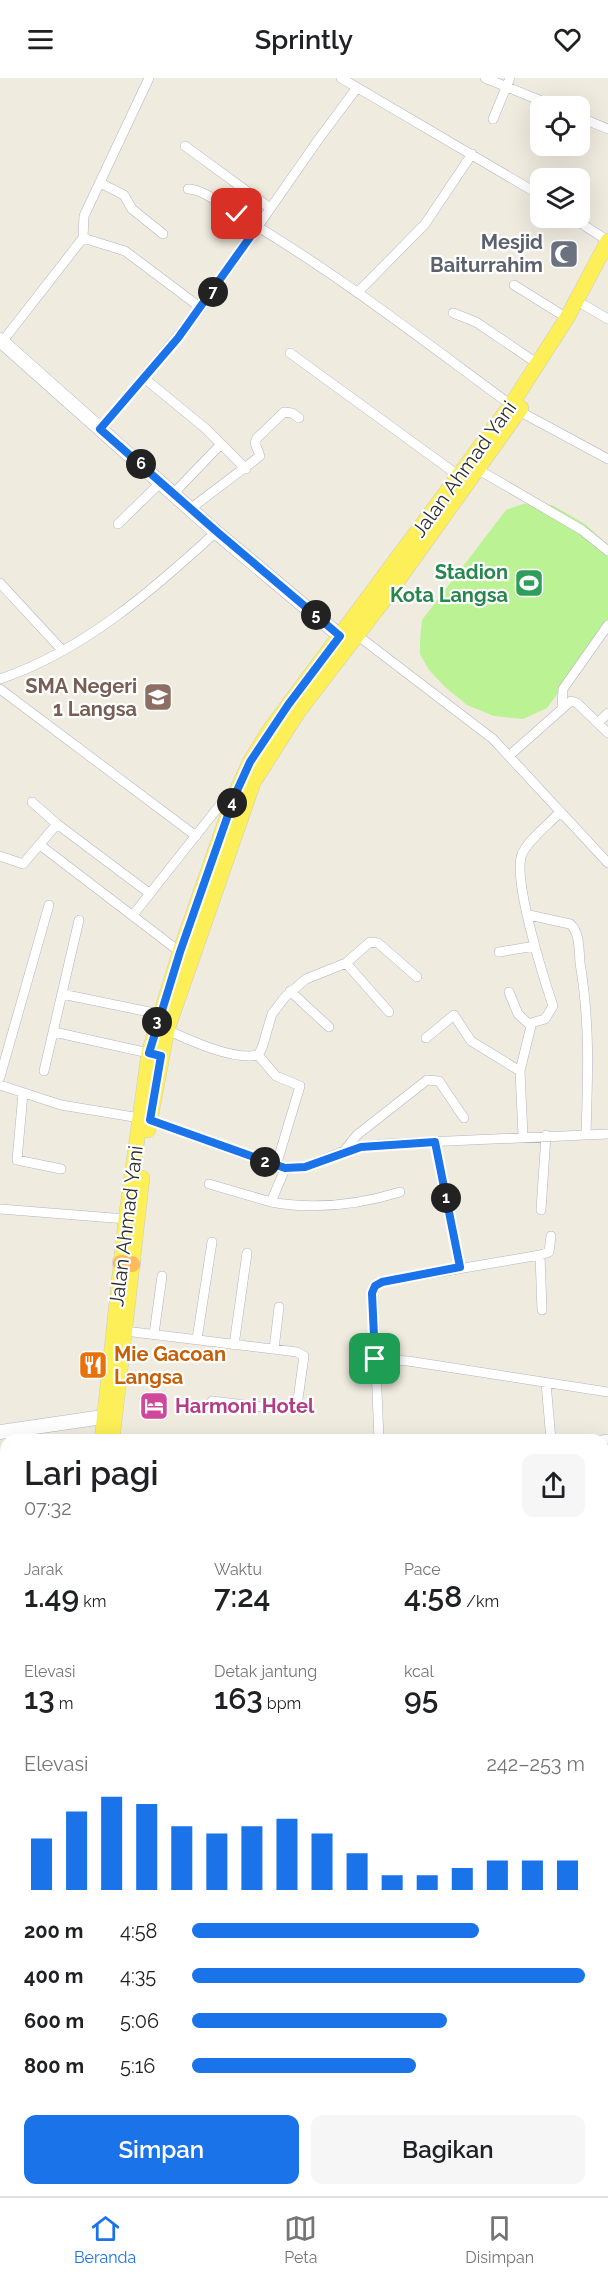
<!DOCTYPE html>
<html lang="id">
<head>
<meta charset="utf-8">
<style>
	body { margin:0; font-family:Raleway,sans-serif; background:#f6f6f6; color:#202124; height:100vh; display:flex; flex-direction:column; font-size:22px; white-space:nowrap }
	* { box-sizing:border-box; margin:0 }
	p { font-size:20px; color:#757577 }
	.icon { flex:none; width:33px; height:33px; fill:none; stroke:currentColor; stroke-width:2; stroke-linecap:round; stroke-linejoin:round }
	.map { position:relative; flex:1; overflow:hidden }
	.panel { position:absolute; left:0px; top:1356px; width:609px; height:762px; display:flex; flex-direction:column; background:#fff; border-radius:18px 18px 0 0; box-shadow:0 6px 24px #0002 }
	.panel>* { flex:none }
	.tools { position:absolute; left:530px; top:18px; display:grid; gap:12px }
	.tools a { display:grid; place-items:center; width:60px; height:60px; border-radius:12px; background:#fff; box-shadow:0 6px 24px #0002; font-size:30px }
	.pin { position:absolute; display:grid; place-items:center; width:51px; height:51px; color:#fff; margin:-26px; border-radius:12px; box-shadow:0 3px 9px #0006 }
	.km { position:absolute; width:30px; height:30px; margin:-15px; border-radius:50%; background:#222; color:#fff; font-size:16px; line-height:30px; text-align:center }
	.round { display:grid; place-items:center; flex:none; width:63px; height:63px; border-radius:12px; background:#f6f6f6 }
	.headline { display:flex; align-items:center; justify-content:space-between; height:102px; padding:0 24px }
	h1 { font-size:33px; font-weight:600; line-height:45px }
	.figures { display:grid; grid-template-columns:repeat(3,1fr); gap:9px; height:102px; padding:6px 24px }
	.figures div { display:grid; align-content:center }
	.figures b { font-size:30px; font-weight:600 }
	.figures small { font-size:16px; font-weight:400 }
	.figures p { font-size:16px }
	.chart { height:168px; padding:12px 24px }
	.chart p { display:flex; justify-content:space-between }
	.chart svg { width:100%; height:108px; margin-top:6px; stroke:#1a73e8; stroke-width:6 }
	.button { display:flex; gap:12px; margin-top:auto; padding:12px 24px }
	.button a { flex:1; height:69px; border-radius:12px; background:#1a73e8; color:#fff; font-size:24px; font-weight:600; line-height:69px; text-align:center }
	.button a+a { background:#f6f6f6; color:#202124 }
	ul { padding:0 24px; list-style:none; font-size:20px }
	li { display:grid; grid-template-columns:96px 72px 1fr; align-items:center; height:45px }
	li i { height:15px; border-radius:8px; background:#1a73e8 }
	header { display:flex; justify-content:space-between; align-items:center; height:78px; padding:0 24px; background:#fff; font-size:27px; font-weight:600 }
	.menu { display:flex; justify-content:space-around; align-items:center; height:84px; border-top:2px solid #e0e0e0; background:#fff; font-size:16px; color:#757577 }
	.menu a { display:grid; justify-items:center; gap:3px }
	.menu .active { color:#1a73e8 }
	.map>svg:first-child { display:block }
</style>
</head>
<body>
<header><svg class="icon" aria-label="menu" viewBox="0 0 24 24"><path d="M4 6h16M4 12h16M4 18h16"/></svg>Sprintly<svg class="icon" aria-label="heart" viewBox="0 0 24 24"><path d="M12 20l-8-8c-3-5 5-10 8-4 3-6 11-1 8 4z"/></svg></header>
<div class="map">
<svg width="608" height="2118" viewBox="0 0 608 2118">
	<rect width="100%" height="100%" fill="#f0ebdf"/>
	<path fill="#c2dbb5" d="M141,2112H233L238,2118H145Z"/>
	<path fill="#bbf293" d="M523,426L552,427L585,446L608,467V547L547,630L523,641L494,638L467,627L445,609L429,592L420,576V563L422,542L506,432Z"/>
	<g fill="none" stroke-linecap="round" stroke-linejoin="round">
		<g stroke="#b3b3c2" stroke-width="10">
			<path id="street" d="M341,0L540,117
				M485,0L554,28
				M579,39L608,51
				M493,41L510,0
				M185,68L270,130
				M100,105L124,117L132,131L163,156
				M188,111C206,112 220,127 236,136C333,192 421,261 511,327
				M573,140L608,163
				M83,160L125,173L201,230
				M514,207L567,240
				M358,214L425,146L472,76
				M584,227L608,241
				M453,235L476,244L538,286
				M2,264L83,160L84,138L149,0
				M290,275L459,398
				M144,300L205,350L246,391
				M519,333L608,381
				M100,351L201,230L318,62L356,11
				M479,392L582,452L608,473
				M174,415L221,366
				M190,431L260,378L255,365L257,360L284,334L292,335L299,340
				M118,446L161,404
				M0,505L62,572
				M357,557L493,661L608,785
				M0,601C83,573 153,512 216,454
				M0,611L196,758
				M562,630L563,611L608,547
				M598,645L608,635
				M510,677L571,623L577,625L608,655
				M32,724L57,746L149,815
				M40,767L180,874
				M0,778L23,786L57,746
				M133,837L220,727L235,717
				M529,837L570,846C580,854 579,873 580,885C590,944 588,996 586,1055
				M499,874L535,868
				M346,885L389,934
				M290,913L329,949
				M509,914L518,936L531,948L520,993L523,1058
				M62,916L159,936
				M531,945L545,941L553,928C544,901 512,800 522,776C529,761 548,747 559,735
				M167,952C189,962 234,983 258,977
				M54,954L153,976
				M426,960L454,937L471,963L520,993
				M258,977L262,970L272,936L285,919L306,901L346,885L370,864L378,865L417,899
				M258,977L276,998L300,1008L276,1088
				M44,993L79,842
				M0,999L49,827
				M0,1007L61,1027L140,1040
				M23,1015L17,1082L61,1091
				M150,1042L285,1091L305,1089L344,1073L382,1066L608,1056
				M435,1064L460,1189
				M344,1073L357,1057L427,1002L439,1003L464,1040
				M209,1106L271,1124L285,1091
				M271,1124C315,1132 358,1127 400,1114
				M0,1131L126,1141
				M541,1132L546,1057
				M540,1177L542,1232
				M125,1253L297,1274L304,1278L298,1321L291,1330L278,1331L212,1323
				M154,1256L162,1198
				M197,1261L212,1164
				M234,1267L247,1175
				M274,1271L279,1229
				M375,1281L408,1283L608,1314
				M546,1305L551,1362
				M379,1362L373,1215L375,1207L382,1204L540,1177L549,1174L551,1158
				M602,1362L608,1361
				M0,1489L6,1488
				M603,1562L608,1533
				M0,1649L6,1646
				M603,1700L608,1698
				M603,1770L608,1769
				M0,2020L6,2032
				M603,2053L608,2048
				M49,2112L53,2118
				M267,2116L275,2112
				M20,2118L32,2112"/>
		</g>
		<g stroke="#b3b3c2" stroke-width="15">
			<path id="secondary" d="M0,262L216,454L340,558
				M0,1354L103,1339
				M603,1838L608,1814
				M0,1866L6,1864
				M546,2118L547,2112"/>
		</g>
		<g stroke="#cdcdcd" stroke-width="16">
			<path id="primary" d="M148,1052L167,952L253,705L298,634L381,526L521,330
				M102,1362L126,1141L149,975L180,874L235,717L250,684L269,653L511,327L567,240L608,163
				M112,1362L142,1100
				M393,2112L397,2118"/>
		</g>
		<g stroke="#cdcdcd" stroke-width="18">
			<path id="highway" d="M121,1185L132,1186"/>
		</g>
		<use href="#street" stroke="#fff" stroke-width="9"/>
		<use href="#secondary" stroke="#fff" stroke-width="14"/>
		<use href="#primary" stroke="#fcef57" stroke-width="15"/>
		<use href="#highway" stroke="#ffbb5b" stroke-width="16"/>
	</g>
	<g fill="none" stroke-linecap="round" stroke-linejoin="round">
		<g stroke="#fff" stroke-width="12">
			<path id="route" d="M237,136L258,148L178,260L100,351L216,453L340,558L288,627L250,684L235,717L180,874L149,975L161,978L150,1042L285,1090L305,1089L361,1069L435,1064L460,1189L382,1204L375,1208L372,1215L375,1281"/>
		</g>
		<use href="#route" stroke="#1a73e8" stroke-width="8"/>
	</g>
	<defs>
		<g id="mosque-square" transform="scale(1.5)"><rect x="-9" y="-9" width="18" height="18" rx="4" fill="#6b7280" stroke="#fff"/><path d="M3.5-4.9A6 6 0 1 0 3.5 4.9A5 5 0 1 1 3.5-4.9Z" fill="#fff"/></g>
		<g id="stadium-square" transform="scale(1.5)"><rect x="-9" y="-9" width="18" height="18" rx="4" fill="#2e9e5b" stroke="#fff"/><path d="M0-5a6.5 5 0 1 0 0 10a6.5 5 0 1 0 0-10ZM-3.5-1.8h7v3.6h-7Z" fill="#fff"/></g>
		<g id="school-square" transform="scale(1.5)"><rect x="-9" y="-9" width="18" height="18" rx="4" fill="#8d6e63" stroke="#fff"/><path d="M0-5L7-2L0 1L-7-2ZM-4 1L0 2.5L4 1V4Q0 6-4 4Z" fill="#fff"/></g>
		<g id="restaurant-square" transform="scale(1.5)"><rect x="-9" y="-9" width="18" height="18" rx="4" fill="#e8710a" stroke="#fff"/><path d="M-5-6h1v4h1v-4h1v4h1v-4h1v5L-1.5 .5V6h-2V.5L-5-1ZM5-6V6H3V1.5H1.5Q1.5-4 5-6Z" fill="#fff"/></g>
		<g id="hotel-square" transform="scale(1.5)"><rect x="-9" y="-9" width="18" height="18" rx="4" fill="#d1479c" stroke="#fff"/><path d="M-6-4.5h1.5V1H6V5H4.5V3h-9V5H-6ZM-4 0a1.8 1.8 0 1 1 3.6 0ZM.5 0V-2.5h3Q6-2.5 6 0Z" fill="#fff"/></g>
	</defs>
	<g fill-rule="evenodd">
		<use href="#mosque-square" x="564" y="176"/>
		<use href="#stadium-square" x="529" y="505"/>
		<use href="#school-square" x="158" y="619"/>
		<use href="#restaurant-square" x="93" y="1287"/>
		<use href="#hotel-square" x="154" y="1328"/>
	</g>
	<g text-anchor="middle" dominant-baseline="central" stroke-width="4.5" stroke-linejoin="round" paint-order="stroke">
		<g font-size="20" font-weight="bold" fill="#5b616d" stroke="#fff" text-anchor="end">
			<text x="543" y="164">Mesjid<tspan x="543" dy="23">Baiturrahim</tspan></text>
		</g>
		<g font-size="20" fill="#2d2d2d" stroke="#fff">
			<text transform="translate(464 391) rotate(-54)">Jalan Ahmad Yani</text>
			<text transform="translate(126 1148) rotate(-83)">Jalan Ahmad Yani</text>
		</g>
		<g font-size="20" font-weight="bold" fill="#27864d" stroke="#fff" text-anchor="end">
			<text x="508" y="494">Stadion<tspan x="508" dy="23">Kota Langsa</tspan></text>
		</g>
		<g font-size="20" font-weight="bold" fill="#785e54" stroke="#fff" text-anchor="end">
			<text x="137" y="608">SMA Negeri<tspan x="137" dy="23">1 Langsa</tspan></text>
		</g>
		<g font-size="20" font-weight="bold" fill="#c56008" stroke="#fff" text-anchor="start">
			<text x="114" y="1276">Mie Gacoan<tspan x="114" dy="23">Langsa</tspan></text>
		</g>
		<g font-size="20" font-weight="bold" fill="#b23c85" stroke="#fff" text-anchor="start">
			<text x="175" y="1328">Harmoni Hotel</text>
		</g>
	</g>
</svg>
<div class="tools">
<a><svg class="icon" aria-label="locate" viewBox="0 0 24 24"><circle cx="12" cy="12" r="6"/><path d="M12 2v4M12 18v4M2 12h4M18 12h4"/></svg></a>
<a><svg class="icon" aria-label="layers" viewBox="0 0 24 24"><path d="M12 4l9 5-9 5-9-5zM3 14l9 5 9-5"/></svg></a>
</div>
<div class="pin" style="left:375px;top:1281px;background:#1e9e55"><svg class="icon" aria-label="arrive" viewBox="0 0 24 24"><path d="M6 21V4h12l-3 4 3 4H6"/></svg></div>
<div class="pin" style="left:237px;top:136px;background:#d93025"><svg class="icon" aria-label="check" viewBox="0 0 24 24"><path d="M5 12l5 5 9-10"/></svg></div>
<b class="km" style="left:446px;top:1120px">1</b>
<b class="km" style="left:265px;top:1084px">2</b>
<b class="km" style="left:157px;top:944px">3</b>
<b class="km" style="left:232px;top:725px">4</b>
<b class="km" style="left:316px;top:537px">5</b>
<b class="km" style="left:141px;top:386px">6</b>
<b class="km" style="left:213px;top:214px">7</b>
<section class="panel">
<div class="headline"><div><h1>Lari pagi</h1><p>07:32</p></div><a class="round"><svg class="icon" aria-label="share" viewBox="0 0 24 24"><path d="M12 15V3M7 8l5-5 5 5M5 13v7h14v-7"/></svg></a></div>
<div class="figures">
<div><p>Jarak</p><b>1.49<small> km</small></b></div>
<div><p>Waktu</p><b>7:24</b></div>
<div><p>Pace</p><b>4:58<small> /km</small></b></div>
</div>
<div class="figures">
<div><p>Elevasi</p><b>13<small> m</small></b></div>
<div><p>Detak jantung</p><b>163<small> bpm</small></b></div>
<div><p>kcal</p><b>95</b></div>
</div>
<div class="chart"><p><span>Elevasi</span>242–253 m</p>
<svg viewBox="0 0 160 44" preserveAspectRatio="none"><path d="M5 44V23M15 44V12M25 44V6M35 44V9M45 44V18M55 44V21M65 44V18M75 44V15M85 44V21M95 44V29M105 44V38M115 44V38M125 44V35M135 44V32M145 44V32M155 44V32"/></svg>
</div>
<ul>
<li><b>200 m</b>4:58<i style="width:73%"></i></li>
<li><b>400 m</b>4:35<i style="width:100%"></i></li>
<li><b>600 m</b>5:06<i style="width:65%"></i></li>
<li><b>800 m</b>5:16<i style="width:57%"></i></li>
</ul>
<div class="button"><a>Simpan</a><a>Bagikan</a></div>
</section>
</div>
<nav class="menu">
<a class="active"><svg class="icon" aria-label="home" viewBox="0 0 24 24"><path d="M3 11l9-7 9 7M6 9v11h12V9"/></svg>Beranda</a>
<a><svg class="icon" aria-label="map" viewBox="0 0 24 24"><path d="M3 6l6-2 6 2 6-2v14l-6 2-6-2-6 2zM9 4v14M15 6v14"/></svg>Peta</a>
<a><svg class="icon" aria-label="saved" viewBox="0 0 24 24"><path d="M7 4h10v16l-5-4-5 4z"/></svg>Disimpan</a>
</nav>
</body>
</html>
